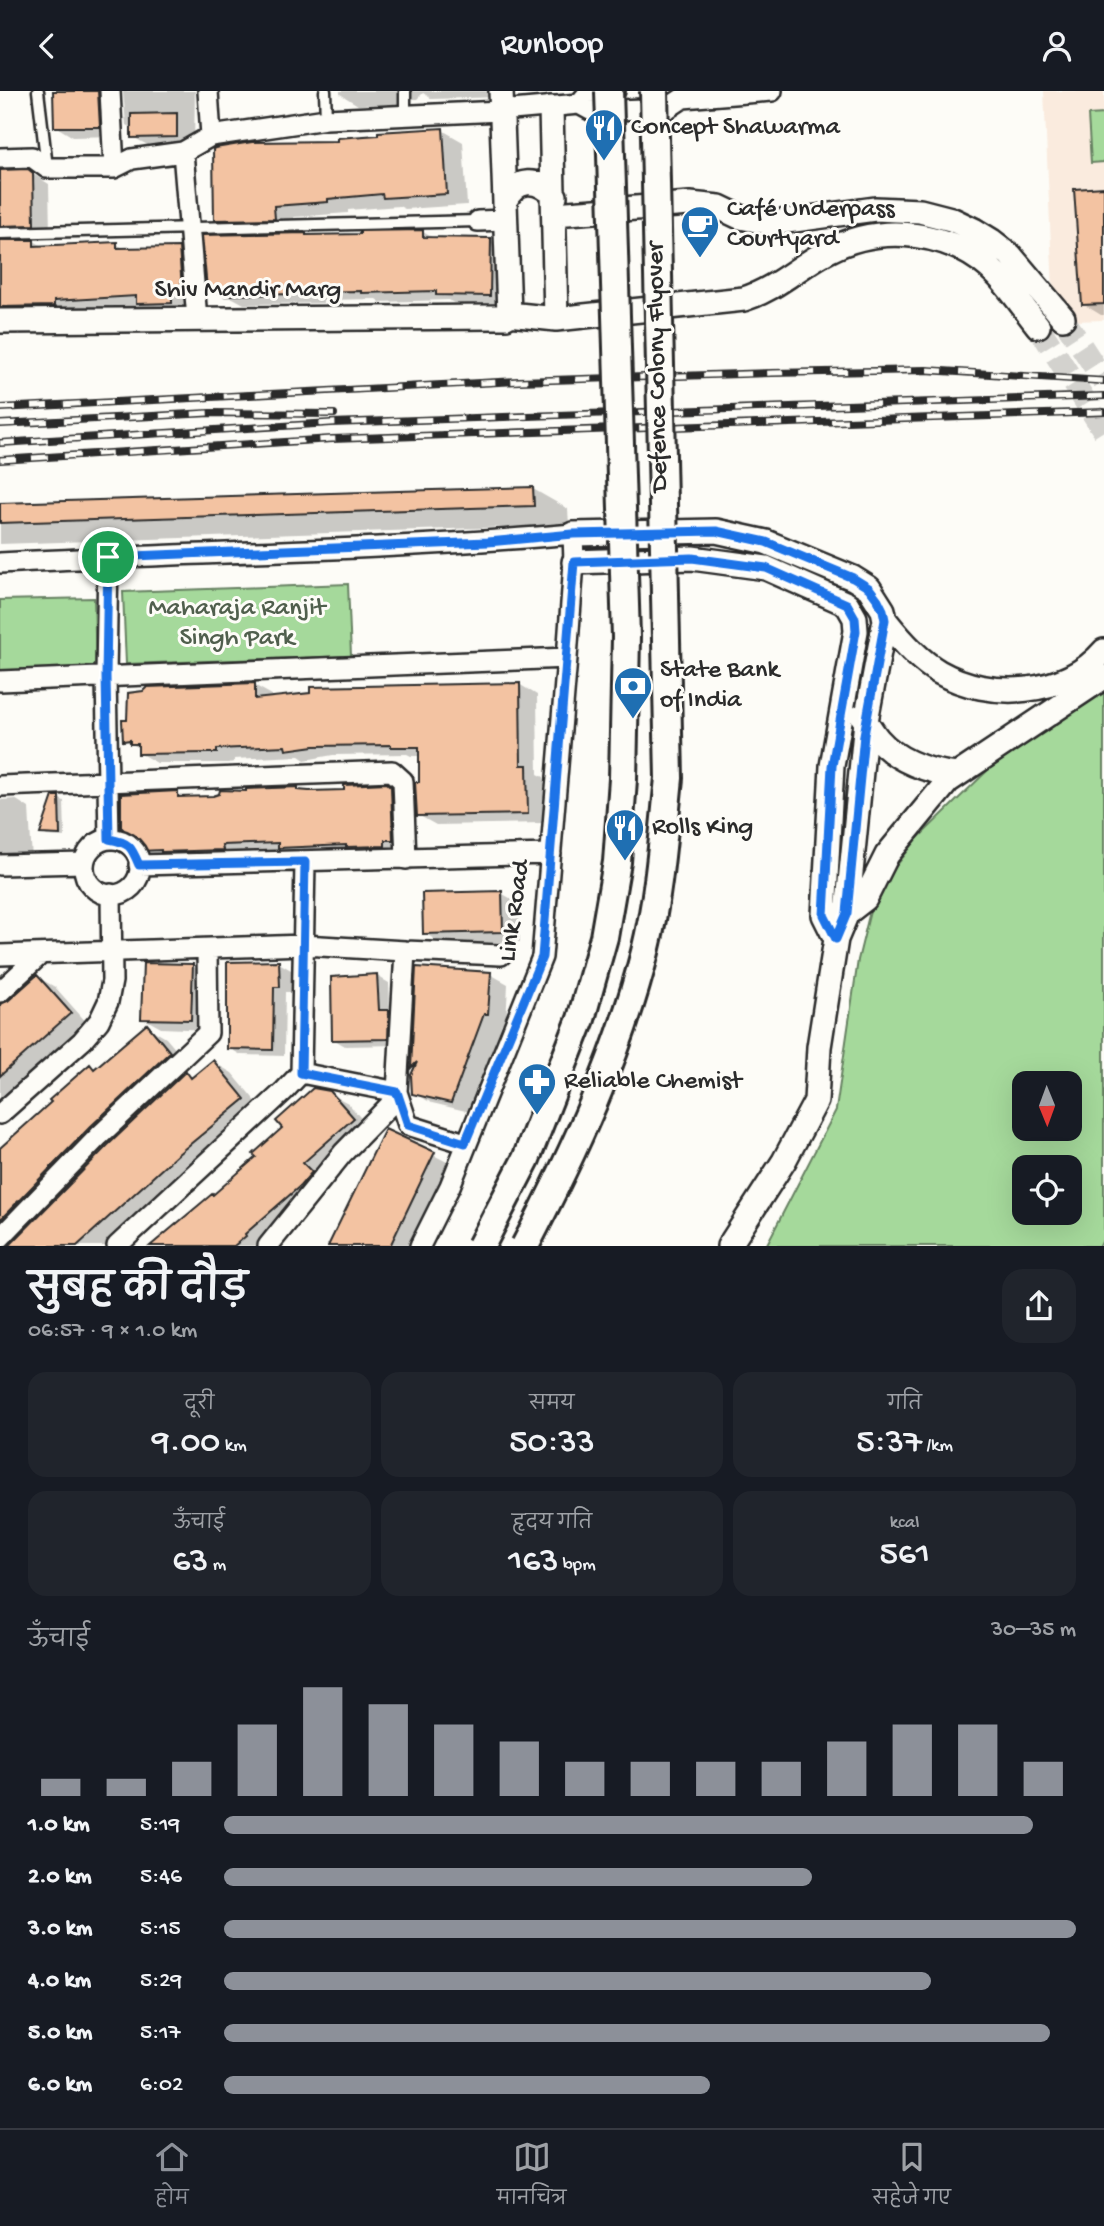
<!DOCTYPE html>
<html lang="hi">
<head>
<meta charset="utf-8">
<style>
	body { margin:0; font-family:"Gochi Hand","Playpen Sans Deva",sans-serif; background:#20242c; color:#f1f3f6; height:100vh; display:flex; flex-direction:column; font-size:26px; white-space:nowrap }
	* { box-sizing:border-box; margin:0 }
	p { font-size:23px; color:#9ea1a6 }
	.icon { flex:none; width:38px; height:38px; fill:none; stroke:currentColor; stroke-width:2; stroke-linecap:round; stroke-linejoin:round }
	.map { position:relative; height:1155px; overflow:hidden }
	.drawer { display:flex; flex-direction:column; background:#171b24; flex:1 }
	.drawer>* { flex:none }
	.needle { width:46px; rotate:179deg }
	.tools { position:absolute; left:1012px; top:980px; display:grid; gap:14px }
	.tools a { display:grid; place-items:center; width:70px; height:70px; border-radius:14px; background:#171b24; box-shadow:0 7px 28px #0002; font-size:35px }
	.pin { position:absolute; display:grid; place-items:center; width:60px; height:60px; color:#fff; margin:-30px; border:4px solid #fff; border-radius:50%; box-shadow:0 2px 7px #0007 }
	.round { display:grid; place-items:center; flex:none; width:74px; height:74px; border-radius:21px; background:#20242c }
	.overview { display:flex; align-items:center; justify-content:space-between; height:119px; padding:0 28px }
	h1 { font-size:38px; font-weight:600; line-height:52px }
	.metrics { display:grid; grid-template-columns:repeat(3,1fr); gap:10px; height:119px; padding:7px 28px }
	.metrics div { display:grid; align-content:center; border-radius:18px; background:#20242c; text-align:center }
	.metrics b { font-size:35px; font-weight:600 }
	.metrics small { font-size:19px; font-weight:400 }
	.metrics p { font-size:19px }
	.chart { height:196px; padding:14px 28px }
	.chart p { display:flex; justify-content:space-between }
	.chart svg { width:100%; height:126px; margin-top:7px; stroke:#8c9099; stroke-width:6 }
	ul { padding:0 28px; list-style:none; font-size:23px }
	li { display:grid; grid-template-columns:112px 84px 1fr; align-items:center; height:52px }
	li i { height:18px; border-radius:9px; background:#8c9099 }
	header { display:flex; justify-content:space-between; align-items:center; height:91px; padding:0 28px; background:#171b24; font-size:32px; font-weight:600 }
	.tabs { display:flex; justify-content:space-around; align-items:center; height:98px; border-top:2px solid #363941; background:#171b24; font-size:19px; color:#9ea1a6 }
	.tabs a { display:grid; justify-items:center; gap:4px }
	.tabs .active { color:#8c9099 }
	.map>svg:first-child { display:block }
</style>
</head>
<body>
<header><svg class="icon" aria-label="back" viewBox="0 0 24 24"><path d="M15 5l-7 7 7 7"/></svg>Runloop<svg class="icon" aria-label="person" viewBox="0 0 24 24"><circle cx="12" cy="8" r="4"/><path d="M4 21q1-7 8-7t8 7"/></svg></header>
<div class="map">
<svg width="1104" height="1155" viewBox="0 0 1104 1155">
	<rect width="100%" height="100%" fill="#fdfcf7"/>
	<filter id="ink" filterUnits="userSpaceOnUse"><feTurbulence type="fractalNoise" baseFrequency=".0143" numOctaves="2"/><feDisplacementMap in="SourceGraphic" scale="14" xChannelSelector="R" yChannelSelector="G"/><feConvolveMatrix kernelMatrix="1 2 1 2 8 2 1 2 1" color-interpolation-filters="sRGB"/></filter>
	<g filter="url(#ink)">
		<path fill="#faebde" d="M1044,0H1104V229L1075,230L1053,200Z"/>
		<path fill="#a5d99b" stroke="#688263" stroke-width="2" fill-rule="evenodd" d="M1104,23V71L1091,72L1088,24Z
			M348,493L351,565L126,573L123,501Z
			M94,507L96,579L0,581V509Z
			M1104,601V1147L1100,1155H766L836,1019L858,869L874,804L917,748L990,677ZM1024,992H1069V1038H1024ZM1024,1076H1069V1122H1024Z"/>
		<path fill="#0003" d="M55,0H121L116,5L117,45L73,46L55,35Z
			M123,0H195L194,55L151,56L133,46V38L126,34Z
			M340,0H499V6L432,8L423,2L417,8H412V13L358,14L340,3Z
			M442,39L463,51L467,114L405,118L399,115L348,119V122L294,126L295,139L237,140L216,128L339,52Z
			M28,80L49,93L50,142L14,144L9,150H34L44,156L116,153L127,159L178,158L195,168L189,221L154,222L143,215L0,225V81Z
			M1104,98V224H1101L1083,213Z
			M423,141L435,148L490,149L507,159L506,213L454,212L448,209L380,211L376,208L323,209V212L244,213L233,207H225L208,197L305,144L309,146Z
			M533,398L568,418L569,434L0,453V415Z
			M519,593L537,604L538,683L544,686L545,732L436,734L418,724L421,693V665H411L407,663L333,664L305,669L299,665L234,668V671L228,672H157L139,662V657L125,649L254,594L272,604V608Z
			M387,694L405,704L409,758L159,768L141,758L177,702L186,707H213L298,698L304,701H345Z
			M58,707L64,710L65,746L47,745L42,742Z
			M15,708L29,717L32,769L0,774V709Z
			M501,802L519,812L520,851L443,853L424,842Z
			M279,872L291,879V901H285L284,965L241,964L229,957Z
			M192,875L211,886L209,939L161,937L143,927Z
			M418,878L490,883L508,893L506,933L502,932L470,1021L432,1012L413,1002L416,978L413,976Z
			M377,885L389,892L390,922L401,928L399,954L345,955L333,948Z
			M37,886L55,896L88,933L0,1015V914L2,915Z
			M147,936L166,947L188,973L109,1047L10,1149L8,1155H0V1060L90,975L95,979Z
			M213,971L232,982L263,1019L196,1075L107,1155H12L186,982L194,987Z
			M329,1002L348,1012L370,1038L262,1155H153L214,1106Z
			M386,1040L455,1075L416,1155H330Z"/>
		<path fill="#f3c3a2" stroke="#2b2b2b" stroke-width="2" d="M53,0H98L100,36H54Z
			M177,22V46L131,47V23Z
			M443,37L447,103L383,107L382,103L328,108V111L274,115L275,128L214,129L213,58L215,57L252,51L337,50V47L378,44V41Z
			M28,78L33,82L34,134L0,135V79Z
			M1104,96V213L1082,214L1074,98Z
			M423,139V146L491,147L490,205L436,204V200L361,202V200L306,201V203L226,204V198H207L202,144L306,142V144L360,143V140Z
			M0,149H34V155L117,151V157L179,156L182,198L172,199V212L136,213V205L54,210V215L0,216Z
			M533,396L534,415L0,432V412Z
			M255,592V608L310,602V596L520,592L521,674H527L528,723L417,725L415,691H419V656H391V654L314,655L286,659L285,655L217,658V662H209L138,663V653H130V649L123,650L122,629H127L128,602L143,600L147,596Z
			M387,692L391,696L393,749H385V755L346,756V754L278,757V752L222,754L223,759L161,761V759L140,760L122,748L129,744L121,736V703L178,700V706L213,705L219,703L220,699L246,700V698L298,696V699L309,700L344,699V694Z
			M53,705H59L60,744L40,743Z
			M502,800L503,841L423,843L422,802Z
			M279,870L280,896H274L273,959L227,958V871Z
			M143,872L193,873L191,929L141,928Z
			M416,876L491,881L488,923H484L451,1012L412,1003L411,984L417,971L411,977Z
			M377,883L379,919H389L388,948L332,949L331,886Z
			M37,884L71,922L0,985V913L8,910Z
			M147,933L170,961L90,1036L0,1129V1057L51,1011L49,1009L90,973L94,978Z
			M213,969L245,1008L177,1064L77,1155H9L108,1054L186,980L191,987Z
			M313,997L330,1000L354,1027L303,1072L312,1081L300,1095L245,1143L246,1145L234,1155H150L212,1103L213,1104L256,1066L253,1063L282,1037L276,1030Z
			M385,1038L435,1061L390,1155H328Z"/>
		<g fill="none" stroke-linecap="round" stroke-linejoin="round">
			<path stroke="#d3d2ce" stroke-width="23" stroke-dasharray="23 11" stroke-linecap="butt" d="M1063,227L1104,290
				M1038,235L1104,340"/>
			<g stroke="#2b2b2b" stroke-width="15">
				<path id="service" d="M38,0L47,76
					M325,0L326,28
					M405,0V24
					M0,142L478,130"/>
			</g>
			<g stroke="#2b2b2b" stroke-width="24">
				<path id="minor" d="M110,0L114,77
					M208,0L211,45L326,28L501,20L579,13L592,20L668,17L683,7L772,0
					M579,13L589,1L615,0
					M183,61L197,228
					M0,67L32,66L47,77H114L132,68L183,61L211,45
					M478,130L505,129
					M108,466L106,585L109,748
					M0,472C191,461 383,460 573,443L574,471L567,567L542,866L450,1095L420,1155
					M0,590L567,567
					M0,695L392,680L403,690L406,768
					M84 776a28 28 0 1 1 56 0a28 28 0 1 1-56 0Z
					M0,774L84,772
					M139,774L551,763
					M405,860L501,864
					M0,864L304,854L405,860L397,1001L389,1015L343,1062L268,1155
					M0,901L41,863
					M301,982L397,1001L408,1034L465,1052
					M0,1023L82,950L99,930L108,911L112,890L111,803
					M0,1147L99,1045L208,942L207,858
					M117,1155L284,1000L301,982L305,771"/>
			</g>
			<g stroke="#2b2b2b" stroke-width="28">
				<path id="tertiary" d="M501,0L509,223
					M551,17L556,228
					M505,110C517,86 537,87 555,105
					M554,123L690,113L719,116L740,126L772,132L875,118L920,120L951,128L974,139L992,150L1010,164L1063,227
					M0,230L496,226H506L509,223L556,228L744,208C776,198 799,175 828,160C882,131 954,140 997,184C1012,199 1024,218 1038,235
					M573,443L716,440L766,451L853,487L869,497L883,519L885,529L866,630L847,822L836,848L819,956L816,1010L784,1070L729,1155
					M574,471L692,467L766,477L847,513L855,527L856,540L832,675L824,824L836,848
					M885,529C900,548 918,569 939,581C990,610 1065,605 1104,560
					M862,625C868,633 872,641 878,648C898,671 927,680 956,684
					M838,823L847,822L865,808L887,764L948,690L1104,586"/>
			</g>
			<use href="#service" stroke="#fdfcf7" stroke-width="10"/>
			<use href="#minor" stroke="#fdfcf7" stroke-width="19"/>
			<use href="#tertiary" stroke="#fdfcf7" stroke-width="23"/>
			<g stroke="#2b2b2b" stroke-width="8">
				<path id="rail" d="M0,317L519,290L772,282L926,279L1104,290
					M0,333L210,322L334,323
					M0,352L331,332L1104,305
					M0,369L332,348L1104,321"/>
			</g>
			<use href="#rail" stroke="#fdfcf7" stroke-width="5" stroke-dasharray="16" stroke-linecap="butt"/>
			<g stroke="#2b2b2b" stroke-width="32" stroke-linecap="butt">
				<path id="secondary-bridge" d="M481,1155L526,1068L581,928L604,846L617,771L623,688L626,546L609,0
					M525,1155C574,1061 619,964 645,861C659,804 663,745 669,687L654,0"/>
			</g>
			<use href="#secondary-bridge" stroke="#fdfcf7" stroke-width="26"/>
		</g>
	</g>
	<g fill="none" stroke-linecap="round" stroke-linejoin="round" filter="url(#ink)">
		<g stroke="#fff" stroke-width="14">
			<path id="route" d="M716,440L766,451L853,487L869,497L878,509L883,519L885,529L864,644L847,822L836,848L824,824L832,675L856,540L855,527L847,513L766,477L692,467L574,471L542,866L465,1052L408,1034L397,1001L301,982L305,771L139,774C131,755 130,752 109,748L106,585L108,466L488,451L573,443Z"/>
		</g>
		<use href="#route" stroke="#1a73e8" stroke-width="9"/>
	</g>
	<defs>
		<g id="restaurant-pin" transform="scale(2.0125)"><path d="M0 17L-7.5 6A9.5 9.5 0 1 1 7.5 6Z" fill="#1f6fb2" stroke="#fdfcf7"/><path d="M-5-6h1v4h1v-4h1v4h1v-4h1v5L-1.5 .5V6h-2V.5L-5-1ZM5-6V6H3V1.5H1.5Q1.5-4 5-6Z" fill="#fff"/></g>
		<g id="cafe-pin" transform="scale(2.0125)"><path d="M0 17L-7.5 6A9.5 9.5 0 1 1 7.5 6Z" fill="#1f6fb2" stroke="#fdfcf7"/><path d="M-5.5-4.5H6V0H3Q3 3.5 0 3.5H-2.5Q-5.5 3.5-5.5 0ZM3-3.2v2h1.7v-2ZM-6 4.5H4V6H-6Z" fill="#fff"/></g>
		<g id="bank-pin" transform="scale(2.0125)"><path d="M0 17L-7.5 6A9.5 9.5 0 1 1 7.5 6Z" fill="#1f6fb2" stroke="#fdfcf7"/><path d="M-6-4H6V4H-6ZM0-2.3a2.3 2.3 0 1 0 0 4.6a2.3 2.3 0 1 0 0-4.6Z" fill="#fff"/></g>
		<g id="pharmacy-pin" transform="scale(2.0125)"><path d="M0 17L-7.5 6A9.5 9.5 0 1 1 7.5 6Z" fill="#1f6fb2" stroke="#fdfcf7"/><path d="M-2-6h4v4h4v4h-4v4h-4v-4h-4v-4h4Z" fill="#fff"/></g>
	</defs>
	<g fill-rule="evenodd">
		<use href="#restaurant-pin" x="604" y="37"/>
		<use href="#cafe-pin" x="700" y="134"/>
		<use href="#bank-pin" x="633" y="595"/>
		<use href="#restaurant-pin" x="625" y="737"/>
		<use href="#pharmacy-pin" x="537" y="991"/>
	</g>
	<g text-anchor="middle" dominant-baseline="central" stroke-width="6" stroke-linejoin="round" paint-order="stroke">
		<g font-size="26" fill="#2b2b2b" stroke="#fdfcf7" text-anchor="start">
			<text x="631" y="37">Concept Shawarma</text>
			<text x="727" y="119">Café Underpass<tspan x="727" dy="30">Courtyard</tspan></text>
			<text x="660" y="580">State Bank<tspan x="660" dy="30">of India</tspan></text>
			<text x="652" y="737">Rolls King</text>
			<text x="564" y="991">Reliable Chemist</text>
		</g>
		<g font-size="26" fill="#2b2b2b" stroke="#fdfcf7">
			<text x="248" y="200">Shiv Mandir Marg</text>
			<text transform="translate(659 276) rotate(-91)">Defence Colony Flyover</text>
			<text transform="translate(516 820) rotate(-82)">Link Road</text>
		</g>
		<g font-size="26" fill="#505f4d" stroke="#fdfcf7">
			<text x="237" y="518">Maharaja Ranjit<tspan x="237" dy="30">Singh Park</tspan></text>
		</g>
	</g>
</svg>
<div class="tools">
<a><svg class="needle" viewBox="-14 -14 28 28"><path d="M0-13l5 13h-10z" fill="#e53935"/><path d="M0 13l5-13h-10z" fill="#9ea1a6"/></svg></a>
<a><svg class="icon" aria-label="locate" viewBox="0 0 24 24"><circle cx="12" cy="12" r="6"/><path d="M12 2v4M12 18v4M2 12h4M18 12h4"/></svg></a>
</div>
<div class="pin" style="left:108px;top:466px;background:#1e9e55"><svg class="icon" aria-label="arrive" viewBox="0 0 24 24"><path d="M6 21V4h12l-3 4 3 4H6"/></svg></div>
</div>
<section class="drawer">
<div class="overview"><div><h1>सुबह की दौड़</h1><p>06:57 · 9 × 1.0 km</p></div><a class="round"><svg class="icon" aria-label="share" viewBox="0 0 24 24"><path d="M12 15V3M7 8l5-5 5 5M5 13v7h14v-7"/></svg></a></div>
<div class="metrics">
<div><p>दूरी</p><b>9.00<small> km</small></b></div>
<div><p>समय</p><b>50:33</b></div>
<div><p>गति</p><b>5:37<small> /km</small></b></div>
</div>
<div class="metrics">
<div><p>ऊँचाई</p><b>63<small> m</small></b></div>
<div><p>हृदय गति</p><b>163<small> bpm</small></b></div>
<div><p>kcal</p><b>561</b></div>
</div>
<div class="chart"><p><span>ऊँचाई</span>30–35 m</p>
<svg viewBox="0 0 160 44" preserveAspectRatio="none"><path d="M5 44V38M15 44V38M25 44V32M35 44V19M45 44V6M55 44V12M65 44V19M75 44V25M85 44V32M95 44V32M105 44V32M115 44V32M125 44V25M135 44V19M145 44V19M155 44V32"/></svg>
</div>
<ul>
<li><b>1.0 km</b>5:19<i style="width:95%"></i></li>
<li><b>2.0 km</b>5:46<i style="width:69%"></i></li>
<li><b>3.0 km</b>5:15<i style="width:100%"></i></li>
<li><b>4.0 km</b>5:29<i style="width:83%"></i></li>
<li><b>5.0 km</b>5:17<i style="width:97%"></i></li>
<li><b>6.0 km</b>6:02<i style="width:57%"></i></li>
</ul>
</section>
<nav class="tabs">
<a class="active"><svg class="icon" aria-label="home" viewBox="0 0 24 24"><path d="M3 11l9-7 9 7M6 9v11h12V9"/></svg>होम</a>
<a><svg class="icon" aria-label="map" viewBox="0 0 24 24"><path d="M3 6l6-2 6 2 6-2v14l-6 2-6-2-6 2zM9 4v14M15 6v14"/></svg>मानचित्र</a>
<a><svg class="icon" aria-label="saved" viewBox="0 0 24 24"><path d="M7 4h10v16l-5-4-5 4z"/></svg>सहेजे गए</a>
</nav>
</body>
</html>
